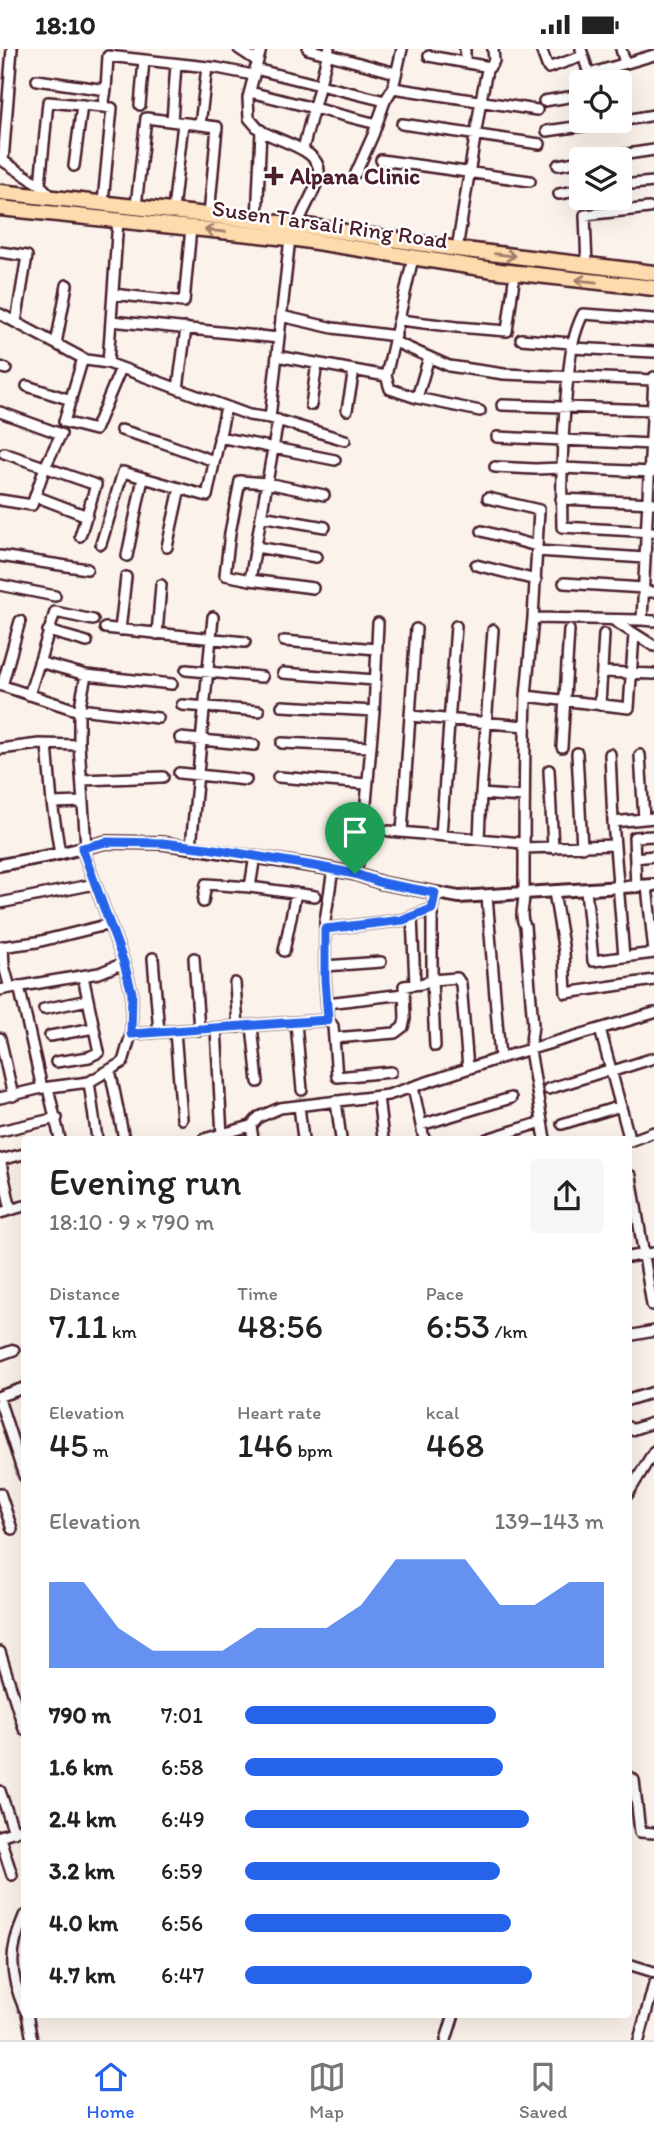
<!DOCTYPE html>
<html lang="en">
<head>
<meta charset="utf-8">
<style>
	body { margin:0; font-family:Itim,sans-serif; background:#f6f6f6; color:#222; height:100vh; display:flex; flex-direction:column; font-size:26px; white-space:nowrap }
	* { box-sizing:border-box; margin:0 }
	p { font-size:23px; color:#767676 }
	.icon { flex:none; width:38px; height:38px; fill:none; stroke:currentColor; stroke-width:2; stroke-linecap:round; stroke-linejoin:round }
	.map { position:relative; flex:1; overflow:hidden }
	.panel { position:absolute; left:21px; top:1087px; width:611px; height:882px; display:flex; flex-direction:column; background:#fff; border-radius:7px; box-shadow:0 7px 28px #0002 }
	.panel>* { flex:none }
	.tools { position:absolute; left:569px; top:21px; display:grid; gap:14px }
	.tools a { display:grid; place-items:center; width:63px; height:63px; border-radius:7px; background:#fff; box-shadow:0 7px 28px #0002; font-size:35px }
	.pin { position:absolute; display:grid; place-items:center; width:60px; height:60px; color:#fff; margin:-72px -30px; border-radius:50% 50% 50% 0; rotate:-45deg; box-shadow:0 0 7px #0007 }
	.pin .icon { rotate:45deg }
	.round { display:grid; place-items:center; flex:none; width:74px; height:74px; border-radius:7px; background:#f6f6f6 }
	.summary { display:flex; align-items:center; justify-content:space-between; height:119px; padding:0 28px }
	h1 { font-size:38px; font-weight:600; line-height:52px }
	.figures { display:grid; grid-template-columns:repeat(3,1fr); gap:10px; height:119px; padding:7px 28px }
	.figures div { display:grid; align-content:center }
	.figures b { font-size:35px; font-weight:600 }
	.figures small { font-size:19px; font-weight:400 }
	.figures p { font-size:19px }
	.chart { height:196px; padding:14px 28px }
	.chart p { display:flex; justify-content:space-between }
	.chart svg { width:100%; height:126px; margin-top:7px; fill:#2563eb; opacity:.7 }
	ul { padding:0 28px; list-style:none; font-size:23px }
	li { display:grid; grid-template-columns:112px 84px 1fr; align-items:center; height:52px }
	li i { height:18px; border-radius:9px; background:#2563eb }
	.status { display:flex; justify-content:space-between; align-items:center; height:49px; padding:0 35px; background:#fff; direction:ltr }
	.status svg { height:19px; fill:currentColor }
	.menu { display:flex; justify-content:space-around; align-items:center; height:98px; border-top:2px solid #e0e0e0; background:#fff; font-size:19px; color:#767676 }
	.menu a { display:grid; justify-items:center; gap:4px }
	.menu .selected { color:#2563eb }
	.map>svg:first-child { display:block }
</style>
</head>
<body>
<div class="status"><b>18:10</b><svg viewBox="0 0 49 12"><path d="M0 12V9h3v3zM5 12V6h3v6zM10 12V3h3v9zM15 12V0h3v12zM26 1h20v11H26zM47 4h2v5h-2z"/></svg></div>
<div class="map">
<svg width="654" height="1991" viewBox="0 0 654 1991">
	<rect width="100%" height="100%" fill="#fbf3eb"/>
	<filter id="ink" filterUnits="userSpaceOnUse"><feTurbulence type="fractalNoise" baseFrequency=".0143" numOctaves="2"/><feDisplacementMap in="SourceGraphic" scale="14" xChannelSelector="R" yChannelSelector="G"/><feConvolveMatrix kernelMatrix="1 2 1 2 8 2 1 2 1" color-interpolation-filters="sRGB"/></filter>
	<g filter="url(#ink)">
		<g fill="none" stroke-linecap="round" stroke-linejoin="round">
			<g stroke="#4a1f2b" stroke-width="14">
				<path id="minor" d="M12,0L3,112L40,136L52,148
					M239,0L257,12
					M261,0L248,49L249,69C252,72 256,78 260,81C277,93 327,100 318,130C313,147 301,163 296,181
					M308,0L392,23
					M402,0L393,39L537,61
					M541,0L548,19L583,7
					M581,0L589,25L654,6
					M621,0L625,14
					M429,7L490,18
					M465,13V0
					M255,20L385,52
					M37,31L106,41L108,7L217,19L253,26
					M250,43L377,75
					M544,52L581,46
					M140,56L144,11
					M172,72L176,15
					M620,72L654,66
					M402,75L540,95
					M200,76L207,18
					M547,82L603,74
					M303,100L329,0
					M594,110L654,101
					M381,111L530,132
					M558,116L581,112
					M74,117L82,56
					M356,124L373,86L385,52L393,39
					M40,136L48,53L103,58
					M620,136L654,133
					M559,145L581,141
					M103,153L112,59L103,58L106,41
					M136,157L146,69L217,78L209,166
					M173,161L183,74
					M257,171L261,81
					M457,200L481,51L487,21L494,12L493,0
					M0,203L27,207L16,273
					M413,209L386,327L390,340L417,349L480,362
					M587,217L585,166L649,159
					M113,245L184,253L191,179
					M0,265L86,311L108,314L249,366L270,369L345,391
					M281,267L333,279L396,287
					M654,270L583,265C571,289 570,312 567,338C562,385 561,431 562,478L654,483
					M400,271L457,278L507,282L515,224
					M111,272L279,289
					M521,290L571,294
					M395,293L449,317L504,325L654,331
					M56,295L67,236
					M571,299L654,303
					M277,307L386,327
					M83,309L64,373L95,381L121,319
					M108,314L118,171
					M0,318L6,320
					M654,328L642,571L654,572
					M27,337L71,351
					M178,340L186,279
					M417,349L429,308
					M311,356L317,314
					M502,356L654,361
					M347,361L354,321
					M0,363L61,385L45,418L32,456L0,451
					M270,369L290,189
					M278,371L250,531L313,539
					M121,381L161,393L214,412
					M219,388L335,411
					M497,388L653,395
					M4,404L96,436L80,487
					M495,418L535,420L562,419L652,423
					M35,447L87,467
					M488,449L539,461L533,569L642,571
					M561,450L654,454
					M261,467L325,478
					M482,482L537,497
					M101,495L123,423L207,447L226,358
					M167,498L180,439
					M256,498L316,508
					M537,502L645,509
					M0,507L87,520
					M127,507L143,429
					M476,516L536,531
					M250,531L225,526L230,484L240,432L267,434L324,446
					M564,534L644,539
					M0,536L55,547
					M643,543H654
					M533,569L526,647L629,659L634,585
					M613,571L654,597
					M105,579L245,593
					M120,581L126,528
					M493,581L481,745L523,748
					M48,582L87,593
					M157,585L161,536
					M284,592L376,600
					M39,613L86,626L172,635
					M186,621L262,628
					M603,623L654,625
					M283,624L375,631
					M86,626L79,662V696L86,798
					M0,636L79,662
					M2,637L20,572
					M29,646L55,563L93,571
					M526,647C524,713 524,780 524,846C524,857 519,867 525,877L533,976L530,1001L545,1090
					M182,656L259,662
					M600,656L604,585
					M282,657L374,662
					M79,660L158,669
					M410,667L525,677
					M180,689L254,696
					M282,694L370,698
					M47,696L52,754L60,805
					M562,698L569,581
					M0,700L39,695L79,696
					M577,704L582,798
					M610,705L613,773
					M640,706L644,770
					M549,721L553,799
					M179,724L246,731
					M278,728L367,735
					M82,731L163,728
					M52,754L83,753
					M389,782L523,794
					M402,783L416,580
					M441,786L456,577
					M479,790L481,745
					M191,797L213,568
					M82,799L124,914L132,944L131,985L123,1013L89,1033L97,1090
					M523,799L615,796
					M635,809L654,807
					M355,825L362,798L365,766L374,662L378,574
					M647,837L654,903
					M250,838L315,847
					M636,838L634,788L654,787
					M586,841L593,912L654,904
					M554,843L564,903L566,944L654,931
					M487,847L500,1009
					M203,853L206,835L250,838L255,807
					M0,854L95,835
					M412,868L415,935
					M325,880L403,871L432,860L435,844
					M3,897L4,917L10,939L99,924L124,914
					M0,898L37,893L110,875
					M284,902L296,844
					M624,908L613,773L654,769
					M153,909L159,983
					M194,909L199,981
					M325,917L381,913
					M235,934L238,978
					M19,937L42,1039
					M0,941L10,939
					M327,954L404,945
					M44,960L88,951
					M328,971L333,977L337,1028L391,1023
					M296,974L302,1041
					M252,977L258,1033
					M216,980L222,1086
					M600,980L630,1092H628
					M175,982L182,1070
					M131,985L328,971L325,930V872L333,820
					M50,987L94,979
					M0,989L13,1047
					M334,989L395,984L403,978L405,970L404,937L421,935L432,931V860
					M435,997L432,931L457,929L461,935L468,1019
					M56,1013L89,1008L99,1003L83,927
					M110,1021L124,1090
					M613,1022L654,1009
					M413,1038L424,1090
					M48,1039L60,1090
					M548,1040L612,1020
					M378,1047L383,1090
					M0,1049L42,1039L89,1033
					M336,1052L341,1090
					M299,1057L303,1090
					M562,1075L621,1057
					M421,1076L511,1049
					M251,1077L253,1090
					M0,1082L57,1069
					M204,1090L251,1077L259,1068L280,1059L388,1046L500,1009L654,964
					M487,1090L542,1073
					M630,1092L654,1083
					M0,1110L11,1161
					M0,1111L24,1105
					M631,1127L652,1256
					M0,1164L24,1157
					M628,1208L654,1204
					M628,1287L654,1282
					M0,1306L14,1301
					M0,1347L24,1339
					M628,1351L654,1343
					M0,1353L24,1427
					M628,1378L631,1381L652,1374
					M0,1444L12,1480
					M628,1445L654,1402
					M0,1603L24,1680
					M628,1727L634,1731L640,1783L654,1784
					M0,1742L14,1783
					M0,1787L24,1779
					M0,1789L12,1826
					M24,1867C9,1902 9,1924 24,1959
					M628,1915L654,1923
					M27,1965L32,1991
					M446,1991L454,1965
					M639,1991L654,1935"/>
			</g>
			<g stroke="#4a1f2b" stroke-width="16">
				<path id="tertiary" d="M0,816L54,806L106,793L162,794L320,818L355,825L382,834L459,848L654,836"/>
			</g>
			<g stroke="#4a1f2b" stroke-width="19">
				<path id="primary" d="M0,143L306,177L457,200L654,224
					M0,159L297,190L500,222L654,239"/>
			</g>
			<use href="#minor" stroke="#fff" stroke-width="9"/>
			<use href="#tertiary" stroke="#fff" stroke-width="10"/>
			<use href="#primary" stroke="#fedbac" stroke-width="14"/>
		</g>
		<defs><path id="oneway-shaft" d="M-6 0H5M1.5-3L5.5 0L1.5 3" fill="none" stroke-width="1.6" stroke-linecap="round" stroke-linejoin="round" transform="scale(1.75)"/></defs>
		<g stroke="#a47d6c">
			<use href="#oneway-shaft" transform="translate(215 182) rotate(-174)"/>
			<use href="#oneway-shaft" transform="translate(505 206) rotate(7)"/>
			<use href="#oneway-shaft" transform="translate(586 232) rotate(-174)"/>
		</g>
	</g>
	<g fill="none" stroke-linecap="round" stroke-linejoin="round" filter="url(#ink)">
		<g stroke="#fff" stroke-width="14">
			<path id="route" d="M106,793L162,794L208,799L320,818L355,825L382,834L435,844L432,860L403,871L325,880V930L328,971L131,985L132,944L124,914L82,799Z"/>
		</g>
		<use href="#route" stroke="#2563eb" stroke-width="9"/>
	</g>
	<path fill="#4a1f2b" stroke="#fff" stroke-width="2.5" d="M270.5 116.5h7v7h7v7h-7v7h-7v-7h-7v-7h7z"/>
	<g text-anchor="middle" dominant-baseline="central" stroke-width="5" stroke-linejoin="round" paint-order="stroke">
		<g font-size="23" font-weight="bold" fill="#4a1f2b" stroke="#fff" text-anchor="start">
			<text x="290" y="127">Alpana Clinic</text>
		</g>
		<g font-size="23" fill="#4a1f2b" stroke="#fff">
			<text transform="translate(330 175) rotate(8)">Susen Tarsali Ring Road</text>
		</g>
	</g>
</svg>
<div class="tools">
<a><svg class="icon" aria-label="locate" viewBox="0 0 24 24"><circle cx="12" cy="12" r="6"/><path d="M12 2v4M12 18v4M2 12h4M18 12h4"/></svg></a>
<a><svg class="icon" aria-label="layers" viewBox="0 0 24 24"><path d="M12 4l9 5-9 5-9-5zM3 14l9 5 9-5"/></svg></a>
</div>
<div class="pin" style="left:355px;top:825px;background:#1e9e55"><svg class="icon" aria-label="arrive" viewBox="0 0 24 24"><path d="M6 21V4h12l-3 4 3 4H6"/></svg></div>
<section class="panel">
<div class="summary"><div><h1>Evening run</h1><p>18:10 · 9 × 790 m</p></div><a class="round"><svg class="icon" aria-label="share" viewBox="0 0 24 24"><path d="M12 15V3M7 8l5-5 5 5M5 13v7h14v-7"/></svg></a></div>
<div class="figures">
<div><p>Distance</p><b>7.11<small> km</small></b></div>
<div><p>Time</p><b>48:56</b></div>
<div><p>Pace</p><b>6:53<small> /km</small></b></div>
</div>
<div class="figures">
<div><p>Elevation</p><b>45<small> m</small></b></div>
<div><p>Heart rate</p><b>146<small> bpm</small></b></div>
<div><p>kcal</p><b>468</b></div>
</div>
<div class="chart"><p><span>Elevation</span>139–143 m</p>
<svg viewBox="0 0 160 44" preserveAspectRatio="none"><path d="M0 44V14L10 14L20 30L30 38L40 38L50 38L60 30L70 30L80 30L90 22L100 6L110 6L120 6L130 22L140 22L150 14L160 14V44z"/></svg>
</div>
<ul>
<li><b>790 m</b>7:01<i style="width:70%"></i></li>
<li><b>1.6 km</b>6:58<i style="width:72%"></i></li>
<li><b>2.4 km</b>6:49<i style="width:79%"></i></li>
<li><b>3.2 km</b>6:59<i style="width:71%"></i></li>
<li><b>4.0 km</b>6:56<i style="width:74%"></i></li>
<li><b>4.7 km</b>6:47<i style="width:80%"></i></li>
</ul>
</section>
</div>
<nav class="menu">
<a class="selected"><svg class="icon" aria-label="home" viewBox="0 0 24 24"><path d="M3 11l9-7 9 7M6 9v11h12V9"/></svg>Home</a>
<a><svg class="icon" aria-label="map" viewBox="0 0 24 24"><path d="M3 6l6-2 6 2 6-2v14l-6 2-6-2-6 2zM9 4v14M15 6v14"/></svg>Map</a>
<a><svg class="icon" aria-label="saved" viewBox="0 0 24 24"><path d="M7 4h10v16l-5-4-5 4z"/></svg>Saved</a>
</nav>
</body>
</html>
